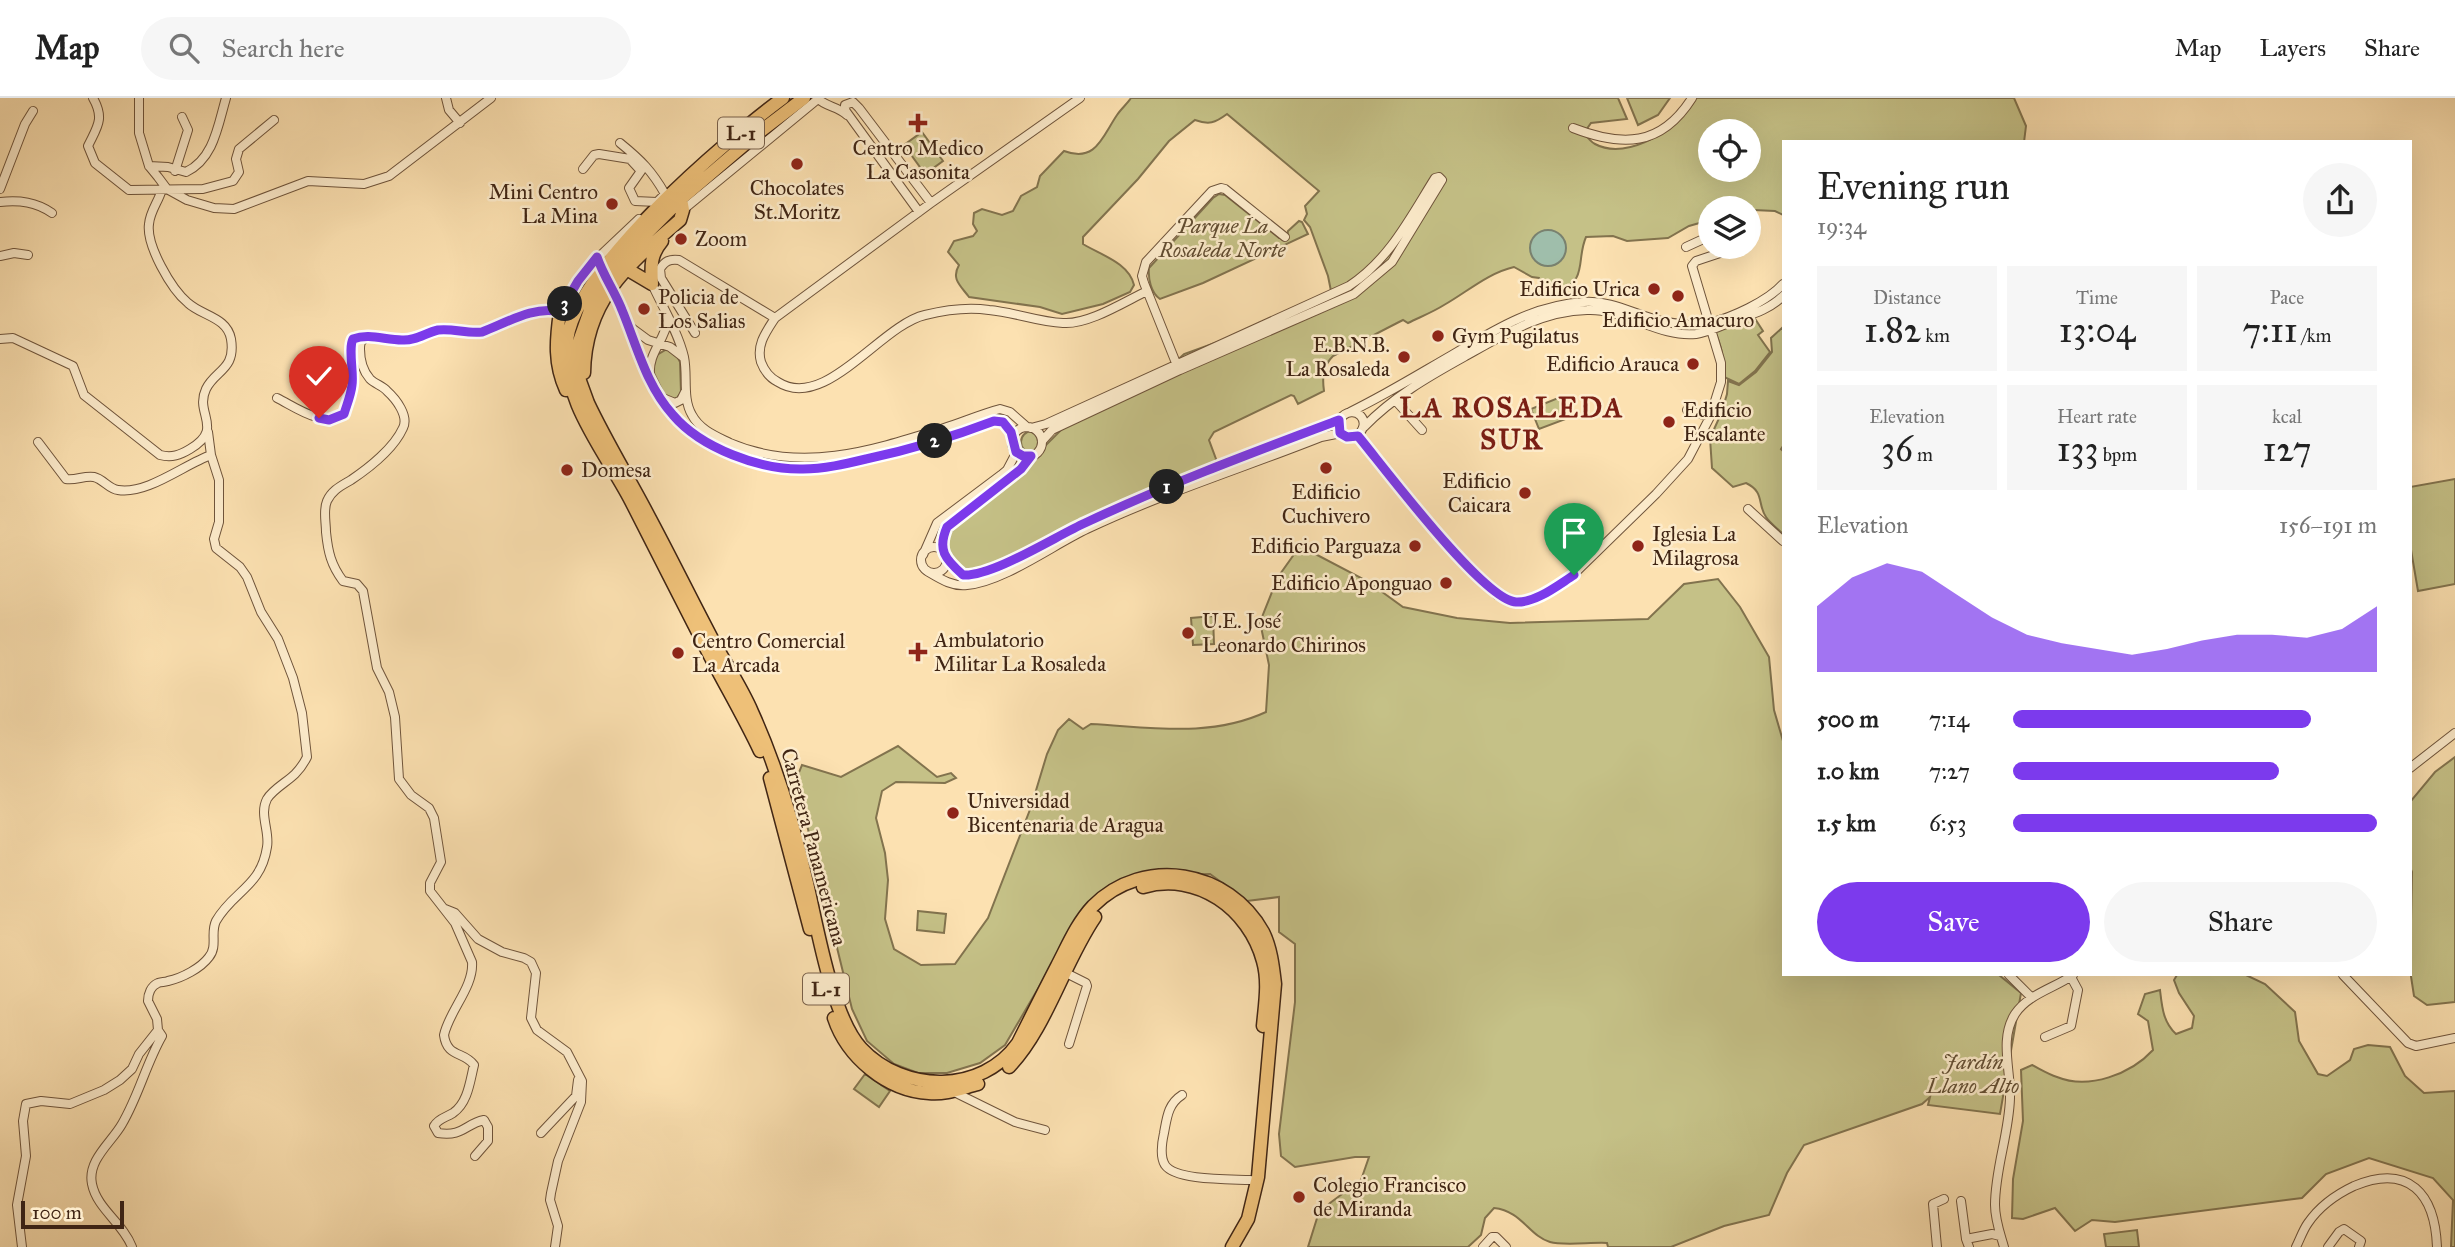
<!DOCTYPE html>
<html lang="en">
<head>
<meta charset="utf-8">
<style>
	body { margin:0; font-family:"IM FELL Great Primer",serif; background:#f6f6f6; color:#222; height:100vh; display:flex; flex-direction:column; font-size:26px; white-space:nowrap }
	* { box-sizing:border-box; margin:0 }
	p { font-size:23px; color:#767676 }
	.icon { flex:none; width:38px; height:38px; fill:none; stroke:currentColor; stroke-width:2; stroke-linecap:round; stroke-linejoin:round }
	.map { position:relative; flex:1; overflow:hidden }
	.drawer { position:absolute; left:1782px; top:42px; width:630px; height:836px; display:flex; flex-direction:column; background:#fff; border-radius:0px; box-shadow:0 7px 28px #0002 }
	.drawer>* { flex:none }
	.tools { position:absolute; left:1698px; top:21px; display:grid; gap:14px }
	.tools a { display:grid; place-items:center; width:63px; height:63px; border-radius:50%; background:#fff; box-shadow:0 7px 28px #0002; font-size:35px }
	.scale { position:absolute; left:21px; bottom:18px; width:103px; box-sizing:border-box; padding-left:7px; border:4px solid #402514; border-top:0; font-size:19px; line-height:24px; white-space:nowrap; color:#402514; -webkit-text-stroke:5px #fdeccc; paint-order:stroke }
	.pin { position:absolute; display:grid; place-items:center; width:60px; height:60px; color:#fff; margin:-72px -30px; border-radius:50% 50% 50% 0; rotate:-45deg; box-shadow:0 0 7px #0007 }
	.pin .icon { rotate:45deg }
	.km { position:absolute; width:35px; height:35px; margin:-18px; border-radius:50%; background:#222; color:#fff; font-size:19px; line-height:35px; text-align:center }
	.round { display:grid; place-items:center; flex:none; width:74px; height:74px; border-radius:37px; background:#f6f6f6 }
	.overview { display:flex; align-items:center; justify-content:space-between; height:119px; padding:0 35px }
	h1 { font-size:38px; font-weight:600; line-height:52px }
	.stats { display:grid; grid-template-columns:repeat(3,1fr); gap:10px; height:119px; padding:7px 35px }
	.stats div { display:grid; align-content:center; border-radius:0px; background:#f6f6f6; text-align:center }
	.stats b { font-size:35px; font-weight:600 }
	.stats small { font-size:19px; font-weight:400 }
	.stats p { font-size:19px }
	.chart { height:196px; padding:14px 35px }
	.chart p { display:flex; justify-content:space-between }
	.chart svg { width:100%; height:126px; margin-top:7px; fill:#7c3aed; opacity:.7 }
	.primary-button { display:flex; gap:14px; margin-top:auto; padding:14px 35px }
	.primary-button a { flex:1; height:80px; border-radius:42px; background:#7c3aed; color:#fff; font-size:28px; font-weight:600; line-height:80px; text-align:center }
	.primary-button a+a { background:#f6f6f6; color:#222 }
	ul { padding:0 35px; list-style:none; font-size:23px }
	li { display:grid; grid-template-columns:112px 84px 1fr; align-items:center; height:52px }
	li i { height:18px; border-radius:9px; background:#7c3aed }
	header { display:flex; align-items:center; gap:42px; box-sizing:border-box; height:98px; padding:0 35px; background:#fff; border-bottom:2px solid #e0e0e0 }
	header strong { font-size:33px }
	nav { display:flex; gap:38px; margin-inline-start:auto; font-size:24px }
	.search { width:490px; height:63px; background:#f6f6f6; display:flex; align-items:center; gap:18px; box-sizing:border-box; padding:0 24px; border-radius:38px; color:#767676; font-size:26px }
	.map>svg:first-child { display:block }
</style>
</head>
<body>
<header>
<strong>Map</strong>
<div class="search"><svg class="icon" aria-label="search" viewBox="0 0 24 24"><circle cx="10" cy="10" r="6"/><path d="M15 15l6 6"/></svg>Search here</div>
<nav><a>Map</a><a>Layers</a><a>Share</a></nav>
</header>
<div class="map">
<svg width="2455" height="1149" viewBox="0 0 2455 1149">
	<rect width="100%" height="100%" fill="#fce1b1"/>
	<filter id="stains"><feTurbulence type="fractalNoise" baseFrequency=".00286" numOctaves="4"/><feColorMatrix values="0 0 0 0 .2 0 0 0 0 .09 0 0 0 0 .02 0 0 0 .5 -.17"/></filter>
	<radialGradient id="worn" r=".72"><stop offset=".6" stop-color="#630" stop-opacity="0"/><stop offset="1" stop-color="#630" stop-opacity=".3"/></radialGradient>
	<path fill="#c5c187" stroke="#82734e" stroke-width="2" fill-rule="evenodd" d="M1131,0H1618L1627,21L1591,25L1584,35C1587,39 1591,44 1595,46C1628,64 1681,29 1696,0H2014L2026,28L2024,44H1783V117L1775,113L1710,110V122L1689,128L1668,140L1627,143L1613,138L1586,139C1576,162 1588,182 1559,193L1542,186L1539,180L1532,179L1514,169C1488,175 1467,194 1444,207C1433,214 1420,219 1408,225L1403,222L1399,224L1333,258C1323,268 1322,279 1324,293L1298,306L1294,298L1291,297L1214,334L1209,342L1216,361L1214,366L1167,384L1107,411L987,471C982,472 974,475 969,475C955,473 947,453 943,442L950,430L1038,355L1074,319L1161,277L1184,256L1226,241L1331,193L1328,178L1310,129L1304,122L1307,116L1305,108L1319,93L1227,16C1215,25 1209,27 1195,22L1169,43L1138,81L1083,139V146C1101,157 1129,165 1134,187L1130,194L1103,206L1062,216L1040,209L969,199C960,187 951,181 959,167L948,154L954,143L973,138L977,133L973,126L974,115L982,111L1002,117L1013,113L1021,98L1037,89L1040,78L1064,53C1096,65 1102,39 1117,17C1121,11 1127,6 1131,0ZM1710,33H1748V72H1710Z
		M1627,0H1670L1658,17L1638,27Z
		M922,34L943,63L925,76L904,47Z
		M1219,96L1225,97L1279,140L1287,139L1288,133L1299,123L1302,124L1308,136L1203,185L1160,201C1151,195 1148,181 1149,170L1213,100Z
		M1752,216L1763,233L1758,237L1770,254L1755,273L1739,286L1722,278C1725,260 1721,247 1714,231Z
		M1783,229V348L1781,351L1783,353V436C1778,431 1770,425 1766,419C1757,406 1765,394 1746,385L1733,389L1712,370L1710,340L1721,316L1727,296L1728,283L1739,287L1756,274L1772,254L1771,240Z
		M667,251L677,258L680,264L681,295L676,301L672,302L665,298L652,271L657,257Z
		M1563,298L1571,319L1539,331L1531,311Z
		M1021 344a11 11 0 1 1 22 0a11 11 0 1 1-22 0Z
		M2455,381V486L2418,493L2410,446V389Z
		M1300,448L1367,483L1403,509L1457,520L1510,525L1648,521L1684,486L1718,481L1740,509L1769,559L1774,612L1783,643V877H1999L2021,895L2000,1016L1928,1007L1930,999L1922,1006L1804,1047L1787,1075L1769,1117L1724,1128L1671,1149H1608L1607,1145C1592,1144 1563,1148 1550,1144C1529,1138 1522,1113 1494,1110L1485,1120L1481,1137L1468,1149H1308L1318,1117L1330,1105L1361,1082L1369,1059H1355L1295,1069L1281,1058L1279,1036L1295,904V846L1279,834V799L1247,803L1210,776L1151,777L1116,789L1053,865L1005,947L980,965L947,975H918L894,966L867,943L852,911L796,682L802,667L841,679L898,648L937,679L951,675L956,680L945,685L896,684L882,693L876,720L885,755L888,782L885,821L894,851L921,867L955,866L988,820L1031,709L1047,656L1058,632L1069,621L1083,631L1091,626C1151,629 1210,640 1266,614L1269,567L1260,524L1278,479Z
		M1213,518L1214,546L1193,547L1191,520Z
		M2455,659V904L2427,907L2414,898L2410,872L2412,774L2410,769V704L2435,674Z
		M918,813L946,816L944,835L917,832Z
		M2177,877H2246L2265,886L2295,914L2299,943L2318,976L2327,978L2350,962L2354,951L2368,947L2390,949L2405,978L2424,995L2455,993V1149H2451L2453,1102L2433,1080L2369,1060L2326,1076L2302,1100L2115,1124L2092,1122L2075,1133L2055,1110L2023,1121L2012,1120L2013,1081L2023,1023L2021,972L2032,967C2040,971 2048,976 2057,979C2089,992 2131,976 2153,952L2148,923L2138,916L2145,896L2160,892C2162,909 2163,924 2176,936L2192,930L2194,918L2179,895L2174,882Z
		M865,976L890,993L879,1009L854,991Z
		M2137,1132L2139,1149H2106L2104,1136Z"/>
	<path fill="#9fbeab" stroke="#79816f" stroke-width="2" d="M1530 150a18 18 0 1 1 36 0a18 18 0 1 1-36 0Z"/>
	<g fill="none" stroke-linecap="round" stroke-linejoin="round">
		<g stroke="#6f543b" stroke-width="10">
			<path id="street" d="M93,0C105,21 97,29 88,48L95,65L129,92L203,91L233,83L239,74L236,61L239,51L274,22
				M139,0V35L149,68L158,79L167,91L187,102L214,110L234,111L308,83L364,86L389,78L491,0
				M446,0L449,12L460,25
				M817,0C826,9 837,8 847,17
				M1080,0L931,105L775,220C766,234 756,247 761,264C764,272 770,280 778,284C825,314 881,227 925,217C945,212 969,209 989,212C1014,214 1038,224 1063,225C1088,227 1124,204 1147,193
				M1573,30C1622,49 1661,49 1692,0
				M620,45C641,62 652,73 665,96L659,102
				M149,68L168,69L186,74C214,61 218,27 226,0
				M583,71L594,57L599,56L630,61L641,73L629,90L635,103L657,104
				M175,73L188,32L182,19
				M0,91L25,26L33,13
				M0,104C20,102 36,104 52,115
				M683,112L818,1
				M919,114L845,12V7L853,4L859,10L931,105
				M1686,149L1710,138
				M0,158L14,155L28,157
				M652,186C663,210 678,234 684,259C688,278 682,300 692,317C700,332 716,338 730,345C802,376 874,352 944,330C963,324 981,316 1000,311L1010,314L1027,329
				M620,207L643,267L656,293L672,317L700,341L735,357L772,368L817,370L900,354L999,322L1008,330L1013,341
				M629,228L648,242L670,249L683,259
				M695,235L661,180L660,171C665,163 669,161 679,162L775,220
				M0,241L13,240L73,268L84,297L160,357C172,360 180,357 190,351C225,330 194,316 206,291C215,272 236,272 231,241C227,219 202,218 188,205C171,191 146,147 149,126C150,113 159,103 162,91
				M1178,270L1144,185L1142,178L1146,164L1212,93L1221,90L1225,91L1285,139
				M650,277C648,255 664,244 668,222
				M277,300C297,310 321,329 344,316C352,292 355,271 350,246L356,240H364
				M663,300L675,305L681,302L685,294
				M1395,302L1422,332
				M1687,312L1710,319
				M1350,314C1385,297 1419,276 1452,257C1494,232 1534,207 1584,204C1614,202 1638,219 1666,224C1678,226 1697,228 1709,225C1731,220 1768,203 1783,186
				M1364,329C1393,299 1428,279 1464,259C1503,237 1541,213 1587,212C1624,210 1659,240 1696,236C1709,234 1723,227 1736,222C1753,216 1770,211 1783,198
				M1012 344a15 15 0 1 1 30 0a15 15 0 1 1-30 0Z
				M1031,330L1046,326L1349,188C1389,162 1410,120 1435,80L1439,79L1442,82L1392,164L1354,196L1180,272L1052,332L1042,343
				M1358,338L1455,455L1497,497L1516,504L1527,503L1546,494L1574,476L1656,396L1688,361L1710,319L1721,284V265L1692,168L1696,163L1738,149
				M38,344L66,381C75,383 85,377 94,379C103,381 109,391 118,392C147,397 185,366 211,357
				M1748,411L1783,443
				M921 462a13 13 0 1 1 26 0a13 13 0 1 1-26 0Z
				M941,451C940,411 1012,391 1031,358
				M923,457L937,425L1001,377L1007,372L1016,355L1014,351
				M947,461L963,477C991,479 1056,438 1085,424C1168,386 1254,354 1339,322C1354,302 1376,325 1355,339L1343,338L1339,332V322
				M927,473C939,480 952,489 967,487C1003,484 1053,447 1087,431C1163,395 1243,370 1321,339L1341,335
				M2410,670L2455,635
				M445,811L455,815L478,841L502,854L524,860L531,864L536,875L531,920L537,932L567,954L582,983L581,1004L558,1063L551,1095L550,1102L558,1128L555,1149
				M1064,874L1086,885L1087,888L1069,946
				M2009,877L2032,900
				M2343,877L2408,945L2416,948L2455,940
				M2045,939L2071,928L2078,892L2071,879
				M952,993L1015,1024L1045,1032
				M1182,997C1168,1006 1167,1019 1164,1035C1162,1044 1160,1059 1165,1067C1176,1083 1231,1081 1250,1082
				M541,1035L576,998L578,982
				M475,1058L488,1043V1029L484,1022C465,1026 463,1039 438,1035L434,1028C439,1020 445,1020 453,1015C468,1005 470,983 474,967C464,953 447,960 444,937C449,913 474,889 472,864L455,825L430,793V785L441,764L434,720L429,710L411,697L399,681L395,619L389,594L377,570L363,493L357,486L343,483C331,467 328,454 326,434C326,424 323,412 327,403C332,392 341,388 351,382C369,370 394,350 403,330C409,318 396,301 387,293C383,288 375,286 370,281C363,273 360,262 360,251C360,248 360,244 363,242C370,234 389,241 399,242C415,244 425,234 440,233C454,231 467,236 482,234C506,225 535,207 560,214L586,171L639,121
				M1961,1103L1966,1141
				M22,1149L17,1107L26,1058L23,1023L26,1006L41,1003L70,1006L104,992L120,982L132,971L139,956L158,932L157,921L148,903C148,896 151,888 158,885C160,884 166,884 168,883C182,880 201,870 209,859C218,848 210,835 216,823C233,793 261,789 267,749C270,734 259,716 267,701C273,691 287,684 295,676C300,671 304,665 307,659L302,615L293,580L278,541L261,514L247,479L240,469L216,450L214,441L219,424V382L211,357L208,334
				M132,1149C123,1125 97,1111 92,1086C87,1062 112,1044 122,1026C139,997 146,966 162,938L158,932
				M1483,1149L1492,1139H1496L1506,1149
				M1937,1149L1933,1106L1944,1101
				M1969,1149L1966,1141L1992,1136L2000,1138
				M2004,1149C2000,1135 1995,1122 1995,1107C1995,1071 2009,1036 2010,1000C2011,972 1999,941 2015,916C2028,896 2055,890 2073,877
				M2296,1149C2300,1141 2303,1132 2308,1125C2319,1109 2337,1096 2354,1088C2409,1065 2435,1096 2437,1149
				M2328,1149L2339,1134L2344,1131L2361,1143L2359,1149"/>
		</g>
		<g stroke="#402514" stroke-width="15">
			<path id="primary" d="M804,0L757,36L681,101L616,166L594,201L576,252L580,283L588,305C606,343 628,379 648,417C669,456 688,495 709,535C722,561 740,586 752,614C777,669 794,727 807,785C817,828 832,919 861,950C904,996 982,996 1018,945C1031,919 1044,893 1057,868C1068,847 1077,825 1093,808C1144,757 1229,772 1263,834C1271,850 1273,869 1275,886L1258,1079L1248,1121L1232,1149
				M625,170L652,186
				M652,186C651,169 650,157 662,143
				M560,214C556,242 554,266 566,292
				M584,275C585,201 629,166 680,122L683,112L681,101
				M760,653C744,619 725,587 708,554C682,504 657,453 631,403C605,353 560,302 567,242C577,169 724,44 783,0
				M770,680L810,831
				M1143,789C1197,773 1249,811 1263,863C1269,884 1265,906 1263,928
				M834,920C847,959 887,993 929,995C945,997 962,990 978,986
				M1009,969C1046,931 1064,864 1095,819"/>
		</g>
		<use href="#street" stroke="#fdeccc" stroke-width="8"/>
		<use href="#primary" stroke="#eec078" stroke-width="12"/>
		<g stroke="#6f543b" stroke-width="10" stroke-linecap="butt">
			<path id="street-bridge" d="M600,165L620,207"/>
		</g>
		<use href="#street-bridge" stroke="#fdeccc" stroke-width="8"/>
	</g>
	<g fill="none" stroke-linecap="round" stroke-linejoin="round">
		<g stroke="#fff" stroke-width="14">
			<path id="route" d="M319,320L329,322L344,316C347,306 351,297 352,287C354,275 348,250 353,241C369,235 385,242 402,242C416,243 425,235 438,232C453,230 467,236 482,234C506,225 535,207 560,214L578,183L597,159C603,177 615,194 622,212C637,248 646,287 673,317C701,350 760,372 803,371C824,371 845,366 866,361C909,352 952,339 994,323L1003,324L1011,334L1016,354L1023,358H1031L1021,371L947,429C937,452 945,461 963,477C992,479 1056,438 1085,425C1168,386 1254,354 1339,322L1340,335L1347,339L1358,338C1383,368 1483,502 1516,504C1536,505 1558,487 1574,477"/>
		</g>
		<use href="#route" stroke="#7c3aed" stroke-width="9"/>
	</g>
	<g fill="#8f2418" stroke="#fdeccc" stroke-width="2.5">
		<path d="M914.5 14.5h7v7h7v7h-7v7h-7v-7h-7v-7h7z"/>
		<circle cx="797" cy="66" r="7"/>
		<circle cx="612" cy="106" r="7"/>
		<circle cx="681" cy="141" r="7"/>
		<circle cx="1654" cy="191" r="7"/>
		<circle cx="1678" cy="198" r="7"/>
		<circle cx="644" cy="211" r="7"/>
		<circle cx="1438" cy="238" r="7"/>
		<circle cx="1404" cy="259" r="7"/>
		<circle cx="1693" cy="266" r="7"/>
		<circle cx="1669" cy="324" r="7"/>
		<circle cx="1326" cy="370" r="7"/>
		<circle cx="567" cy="372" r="7"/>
		<circle cx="1525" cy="395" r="7"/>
		<circle cx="1415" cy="448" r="7"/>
		<circle cx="1638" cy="448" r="7"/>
		<circle cx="1446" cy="485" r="7"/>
		<circle cx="1188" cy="535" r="7"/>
		<path d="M914.5 543.5h7v7h7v7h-7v7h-7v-7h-7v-7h7z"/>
		<circle cx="678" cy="555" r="7"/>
		<circle cx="953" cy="715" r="7"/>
		<circle cx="1299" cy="1099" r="7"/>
	</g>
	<g text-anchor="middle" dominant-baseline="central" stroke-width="5" stroke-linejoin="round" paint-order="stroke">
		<g fill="#fdeccc" stroke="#79614b" stroke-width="2">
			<rect x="718" y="19.5" width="46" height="31" rx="5"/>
			<rect x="803" y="875.5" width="46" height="31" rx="5"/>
		</g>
		<g font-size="19" font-weight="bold" fill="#402514">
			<text x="741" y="35">L-1</text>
			<text x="826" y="891">L-1</text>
		</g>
		<g font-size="21" fill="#402514" stroke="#fdeccc" text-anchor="start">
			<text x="918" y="50" text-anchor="middle">Centro Medico<tspan x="918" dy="24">La Casonita</tspan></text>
			<text x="797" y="90" text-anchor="middle">Chocolates<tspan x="797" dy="24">St.Moritz</tspan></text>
			<text x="598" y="94" text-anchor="end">Mini Centro<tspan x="598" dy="24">La Mina</tspan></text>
			<text x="695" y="141">Zoom</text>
			<text x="1640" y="191" text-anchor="end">Edificio Urica</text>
			<text x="658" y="199">Policia de<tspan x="658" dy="24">Los Salias</tspan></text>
			<text x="1678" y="222" text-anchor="middle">Edificio Amacuro</text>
			<text x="1452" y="238">Gym Pugilatus</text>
			<text x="1390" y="247" text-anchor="end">E.B.N.B.<tspan x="1390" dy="24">La Rosaleda</tspan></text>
			<text x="1679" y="266" text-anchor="end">Edificio Arauca</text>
			<text x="1683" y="312">Edificio<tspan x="1683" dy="24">Escalante</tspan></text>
			<text x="581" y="372">Domesa</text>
			<text x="1511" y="383" text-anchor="end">Edificio<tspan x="1511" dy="24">Caicara</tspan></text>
			<text x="1326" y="394" text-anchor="middle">Edificio<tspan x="1326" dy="24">Cuchivero</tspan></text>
			<text x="1652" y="436">Iglesia La<tspan x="1652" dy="24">Milagrosa</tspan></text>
			<text x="1401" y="448" text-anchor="end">Edificio Parguaza</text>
			<text x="1432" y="485" text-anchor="end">Edificio Aponguao</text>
			<text x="1202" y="523">U.E. José<tspan x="1202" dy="24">Leonardo Chirinos</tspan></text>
			<text x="934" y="542">Ambulatorio<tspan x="934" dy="24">Militar La Rosaleda</tspan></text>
			<text x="692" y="543">Centro Comercial<tspan x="692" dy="24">La Arcada</tspan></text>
			<text x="967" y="703">Universidad<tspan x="967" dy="24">Bicentenaria de Aragua</tspan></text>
			<text x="1313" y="1087">Colegio Francisco<tspan x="1313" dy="24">de Miranda</tspan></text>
		</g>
		<g font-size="21" font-style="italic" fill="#614c31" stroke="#fdeccc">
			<text x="1222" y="128">Parque La<tspan x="1222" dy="24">Rosaleda Norte</tspan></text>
			<text x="1973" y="964">Jardín<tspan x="1973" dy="24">Llano Alto</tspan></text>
		</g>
		<g font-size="21" fill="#402514" stroke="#fdeccc">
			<text transform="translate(814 749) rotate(75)">Carretera Panamericana</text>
		</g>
		<g font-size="28" font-weight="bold" letter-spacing="2" fill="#7a1f14" stroke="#fdeccc">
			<text x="1512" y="309">LA ROSALEDA<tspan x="1512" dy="32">SUR</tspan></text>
		</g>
	</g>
	<rect width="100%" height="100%" filter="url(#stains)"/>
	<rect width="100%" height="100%" fill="url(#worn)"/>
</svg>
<div class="tools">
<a><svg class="icon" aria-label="locate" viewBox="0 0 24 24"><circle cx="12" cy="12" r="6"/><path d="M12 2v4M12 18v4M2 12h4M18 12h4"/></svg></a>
<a><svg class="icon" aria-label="layers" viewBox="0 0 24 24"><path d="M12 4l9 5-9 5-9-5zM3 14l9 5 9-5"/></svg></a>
</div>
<div class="scale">100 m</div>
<div class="pin" style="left:1574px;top:477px;background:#1e9e55"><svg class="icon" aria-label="arrive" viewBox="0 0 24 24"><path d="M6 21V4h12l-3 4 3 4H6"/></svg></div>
<div class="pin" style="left:319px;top:320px;background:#d93025"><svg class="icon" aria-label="check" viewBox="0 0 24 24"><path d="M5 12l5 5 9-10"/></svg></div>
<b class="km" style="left:1167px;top:389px">1</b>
<b class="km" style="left:935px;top:343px">2</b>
<b class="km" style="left:565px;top:206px">3</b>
<section class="drawer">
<div class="overview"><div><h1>Evening run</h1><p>19:34</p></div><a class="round"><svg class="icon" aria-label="share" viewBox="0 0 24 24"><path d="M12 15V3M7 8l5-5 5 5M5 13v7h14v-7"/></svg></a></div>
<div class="stats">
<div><p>Distance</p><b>1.82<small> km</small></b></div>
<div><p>Time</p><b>13:04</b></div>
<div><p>Pace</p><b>7:11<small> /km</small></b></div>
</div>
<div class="stats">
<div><p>Elevation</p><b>36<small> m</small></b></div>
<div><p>Heart rate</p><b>133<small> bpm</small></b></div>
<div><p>kcal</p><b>127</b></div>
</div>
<div class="chart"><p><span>Elevation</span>156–191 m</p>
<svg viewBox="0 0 160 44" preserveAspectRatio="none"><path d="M0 44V21L10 11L20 6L30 9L40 17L50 25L60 31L70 34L80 36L90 38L100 36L110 33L120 31L130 31L140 32L150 29L160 21V44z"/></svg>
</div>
<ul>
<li><b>500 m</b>7:14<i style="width:82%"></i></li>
<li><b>1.0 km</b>7:27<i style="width:73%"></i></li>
<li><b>1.5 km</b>6:53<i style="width:100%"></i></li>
</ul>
<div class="primary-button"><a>Save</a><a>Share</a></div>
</section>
</div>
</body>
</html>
